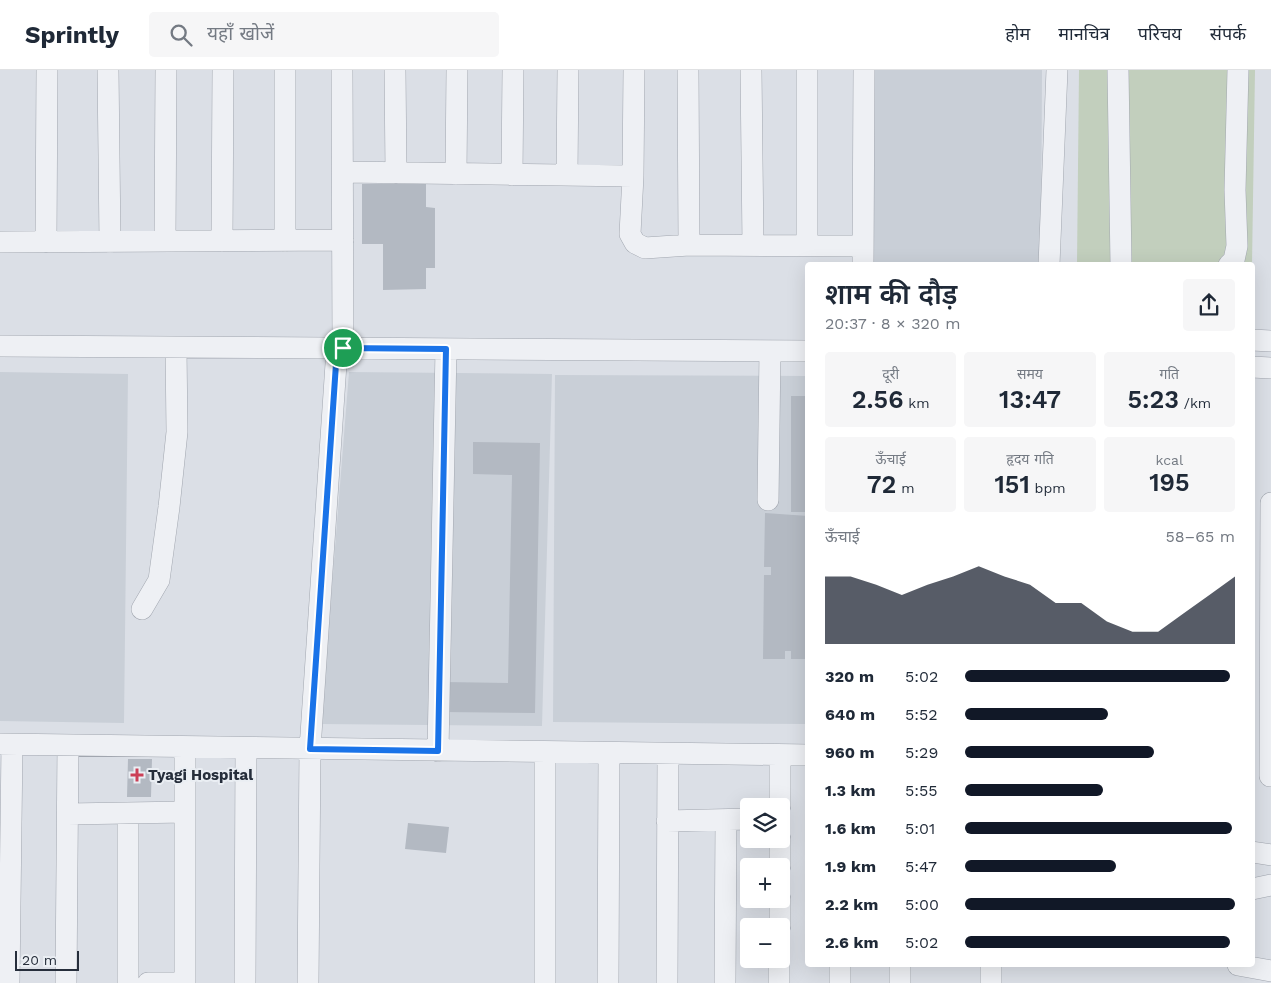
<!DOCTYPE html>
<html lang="hi">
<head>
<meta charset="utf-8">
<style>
	body { margin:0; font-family:"Work Sans","Noto Sans Devanagari",sans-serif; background:#f6f6f7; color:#1f2937; height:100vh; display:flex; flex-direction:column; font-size:19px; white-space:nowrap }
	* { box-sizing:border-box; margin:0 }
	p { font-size:16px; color:#747a83 }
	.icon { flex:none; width:28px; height:28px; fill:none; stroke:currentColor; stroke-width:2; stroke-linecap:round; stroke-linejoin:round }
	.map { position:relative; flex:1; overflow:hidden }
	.panel { position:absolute; left:805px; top:192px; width:450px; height:705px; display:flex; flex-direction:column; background:#fff; border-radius:5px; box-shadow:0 5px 20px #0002 }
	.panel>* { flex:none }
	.buttons { position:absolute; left:740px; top:728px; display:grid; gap:10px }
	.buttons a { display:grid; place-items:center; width:50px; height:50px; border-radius:5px; background:#fff; box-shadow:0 5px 20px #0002; font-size:25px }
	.scale { position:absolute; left:15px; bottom:12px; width:64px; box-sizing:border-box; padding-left:5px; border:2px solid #262e3b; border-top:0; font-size:14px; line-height:18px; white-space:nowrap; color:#262e3b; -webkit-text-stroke:4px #eaeef3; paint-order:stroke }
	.pin { position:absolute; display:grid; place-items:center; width:42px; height:42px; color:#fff; margin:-21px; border:2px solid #fff; border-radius:50%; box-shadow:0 1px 5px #0007 }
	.round { display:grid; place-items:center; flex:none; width:52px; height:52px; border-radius:5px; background:#f6f6f7 }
	.head { display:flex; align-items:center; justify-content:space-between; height:85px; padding:0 20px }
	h1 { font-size:28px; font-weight:600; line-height:38px }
	.stats { display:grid; grid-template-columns:repeat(3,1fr); gap:8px; height:85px; padding:5px 20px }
	.stats div { display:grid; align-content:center; border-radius:5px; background:#f6f6f7; text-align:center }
	.stats b { font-size:25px; font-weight:600 }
	.stats small { font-size:14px; font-weight:400 }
	.stats p { font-size:14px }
	.chart { height:140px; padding:10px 20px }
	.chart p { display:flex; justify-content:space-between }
	.chart svg { width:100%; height:90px; margin-top:5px; fill:#111827; opacity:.7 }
	ul { padding:0 20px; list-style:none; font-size:16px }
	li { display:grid; grid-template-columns:80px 60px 1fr; align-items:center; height:38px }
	li i { height:12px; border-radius:6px; background:#111827 }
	header { display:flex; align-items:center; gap:30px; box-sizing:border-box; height:70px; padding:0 25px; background:#fff; border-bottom:1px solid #e0e1e3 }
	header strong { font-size:24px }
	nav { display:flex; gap:28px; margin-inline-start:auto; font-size:18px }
	.search { width:350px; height:45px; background:#f6f6f7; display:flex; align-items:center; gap:12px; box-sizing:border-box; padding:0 18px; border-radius:5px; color:#747a83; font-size:19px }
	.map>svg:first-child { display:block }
</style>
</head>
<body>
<header>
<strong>Sprintly</strong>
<div class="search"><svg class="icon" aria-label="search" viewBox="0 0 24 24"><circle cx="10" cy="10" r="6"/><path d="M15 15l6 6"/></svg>यहाँ खोजें</div>
<nav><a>होम</a><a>मानचित्र</a><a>परिचय</a><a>संपर्क</a></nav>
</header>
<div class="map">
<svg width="1271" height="913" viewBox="0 0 1271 913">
	<rect width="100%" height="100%" fill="#dbdfe6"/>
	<path fill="#c9cfd7" d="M872,0H1042L1041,195H870Z
		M0,302L128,304L124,653L0,651Z
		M349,302L552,304L542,656L321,654Z
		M555,305L807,306V654L553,652Z"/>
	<path fill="#c2cfbd" d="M1079,0H1255L1252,195H1077Z"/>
	<path fill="#b3b9c2" d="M362,114H426V137L435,138V198H426V219L383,220V174H362Z
		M791,326H808V442H791Z
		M473,372L540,373L535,643L444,642L445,612L508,613L512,405L473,404Z
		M765,443L808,446V498H806L808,589H791V581H785V589H763L764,505H771V497H764Z
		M128,689H152L151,727H127Z
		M408,753L449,757L446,783L405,779Z"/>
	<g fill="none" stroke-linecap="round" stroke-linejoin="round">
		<g stroke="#a1a6af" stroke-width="22">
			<path id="minor" d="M108,0L110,172
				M285,0V171
				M342,0L343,279
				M395,0L396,103
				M634,0L633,106L630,164L635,173L645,178L689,175L863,176
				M688,0L689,175
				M751,0L753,175
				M807,0V175
				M1118,0L1121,195
				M343,102L633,106
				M456,104L457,0
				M512,105L513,0
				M567,105L568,0
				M165,171L166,0
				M222,171L223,0
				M0,172L343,170
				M46,172L47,0
				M863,195L864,0
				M1049,195L1057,0
				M1229,195L1234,190L1237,176L1235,120L1238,0
				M1252,270L1271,271
				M0,276L808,281
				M1252,297L1271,298
				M768,430L770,281
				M142,539L159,510L169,437L177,362L176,278
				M0,674L808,685
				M438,681L446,279
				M780,685V736
				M1270,706L1271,433
				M68,744L185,742
				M667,751L749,749
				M1252,782L1271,785
				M780,796V769
				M1252,819L1271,815
				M780,856V829
				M991,895V913
				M1238,895L1271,901
				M9,913L12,675
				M66,913L68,675
				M128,913V743
				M148,913H185
				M185,913V678
				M245,913L246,678
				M308,913L310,679L337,279
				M545,913V683
				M608,913L609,684
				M667,913L668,685
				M725,913L726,750
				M779,913V889
				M840,913V895
				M900,913V895"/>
		</g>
		<use href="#minor" stroke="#eef0f4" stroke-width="21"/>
	</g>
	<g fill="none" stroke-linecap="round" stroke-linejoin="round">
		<g stroke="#fff" stroke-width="10">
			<path id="route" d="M343,278L446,279L438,681L310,679L337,279Z"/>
		</g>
		<use href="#route" stroke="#1a73e8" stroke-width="6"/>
	</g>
	<path fill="#cb4057" stroke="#eaeef3" stroke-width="2" d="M134.5 697.5h5v5h5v5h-5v5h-5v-5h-5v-5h5z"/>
	<g text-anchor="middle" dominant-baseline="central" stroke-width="4" stroke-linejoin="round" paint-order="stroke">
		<g font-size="15" font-weight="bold" fill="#262e3b" stroke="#eaeef3" text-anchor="start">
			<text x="148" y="705">Tyagi Hospital</text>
		</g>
	</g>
</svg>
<div class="buttons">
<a><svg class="icon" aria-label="layers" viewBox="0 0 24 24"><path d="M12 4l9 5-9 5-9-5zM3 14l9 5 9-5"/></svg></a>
<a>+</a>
<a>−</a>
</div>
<div class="scale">20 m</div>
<div class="pin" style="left:343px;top:278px;background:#1e9e55"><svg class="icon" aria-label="arrive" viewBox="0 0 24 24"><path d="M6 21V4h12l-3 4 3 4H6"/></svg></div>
<section class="panel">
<div class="head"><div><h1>शाम की दौड़</h1><p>20:37 · 8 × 320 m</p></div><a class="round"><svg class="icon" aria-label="share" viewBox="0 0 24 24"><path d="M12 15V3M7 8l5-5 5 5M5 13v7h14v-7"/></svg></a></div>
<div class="stats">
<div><p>दूरी</p><b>2.56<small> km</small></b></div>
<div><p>समय</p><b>13:47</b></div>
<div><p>गति</p><b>5:23<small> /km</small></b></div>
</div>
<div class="stats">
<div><p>ऊँचाई</p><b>72<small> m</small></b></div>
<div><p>हृदय गति</p><b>151<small> bpm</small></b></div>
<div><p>kcal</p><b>195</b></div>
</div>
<div class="chart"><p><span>ऊँचाई</span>58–65 m</p>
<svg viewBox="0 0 160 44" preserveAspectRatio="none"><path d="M0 44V11L10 11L20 15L30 20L40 15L50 11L60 6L70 11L80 15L90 24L100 24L110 33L120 38L130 38L140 29L150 20L160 11V44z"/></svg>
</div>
<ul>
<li><b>320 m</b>5:02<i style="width:98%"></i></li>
<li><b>640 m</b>5:52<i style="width:53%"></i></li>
<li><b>960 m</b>5:29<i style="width:70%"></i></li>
<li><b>1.3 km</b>5:55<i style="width:51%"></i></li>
<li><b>1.6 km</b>5:01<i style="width:99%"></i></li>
<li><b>1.9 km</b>5:47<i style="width:56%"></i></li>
<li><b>2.2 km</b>5:00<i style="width:100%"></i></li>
<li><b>2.6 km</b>5:02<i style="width:98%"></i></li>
</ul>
</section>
</div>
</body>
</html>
